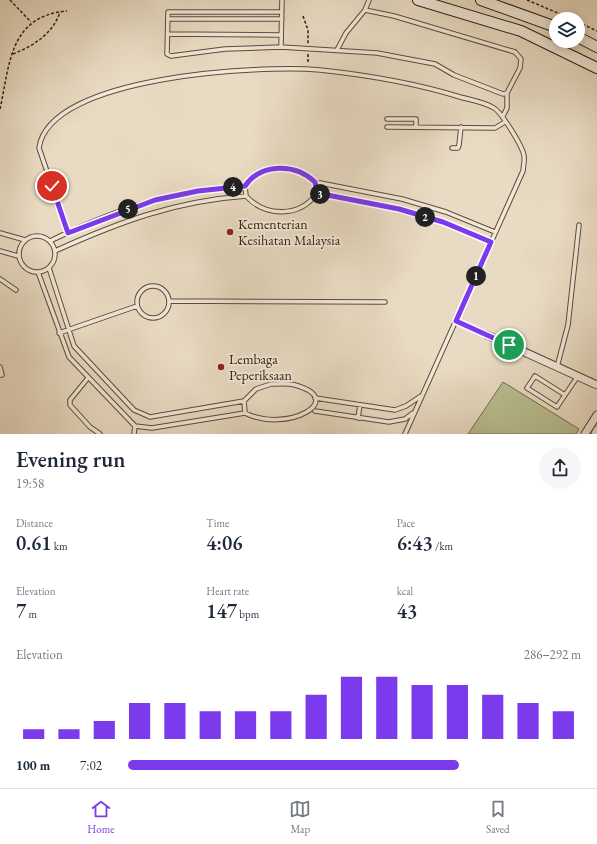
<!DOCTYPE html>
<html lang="en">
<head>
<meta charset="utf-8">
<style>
	body { margin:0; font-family:"EB Garamond",serif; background:#f6f6f7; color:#1f2937; height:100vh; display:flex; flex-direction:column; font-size:15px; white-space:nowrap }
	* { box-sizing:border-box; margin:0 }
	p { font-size:13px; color:#747a83 }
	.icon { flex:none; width:22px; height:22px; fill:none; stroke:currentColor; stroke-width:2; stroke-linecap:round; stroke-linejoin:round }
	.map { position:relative; height:434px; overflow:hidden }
	.sheet { display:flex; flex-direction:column; background:#fff; flex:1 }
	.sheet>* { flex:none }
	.tools { position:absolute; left:549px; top:12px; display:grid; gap:8px }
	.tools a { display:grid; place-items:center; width:36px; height:36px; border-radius:50%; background:#fff; box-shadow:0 2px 10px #0003; font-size:20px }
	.pin { position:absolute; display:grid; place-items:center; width:34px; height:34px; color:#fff; margin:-17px; border:2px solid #fff; border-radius:50%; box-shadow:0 1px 4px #0007 }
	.km { position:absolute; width:20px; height:20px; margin:-10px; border-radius:50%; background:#222; color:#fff; font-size:11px; line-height:20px; text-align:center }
	.round { display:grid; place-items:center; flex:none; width:42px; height:42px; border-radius:21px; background:#f6f6f7 }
	.head { display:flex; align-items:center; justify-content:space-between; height:68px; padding:0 16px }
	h1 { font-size:22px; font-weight:600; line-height:30px }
	.metrics { display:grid; grid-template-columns:repeat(3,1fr); gap:6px; height:68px; padding:4px 16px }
	.metrics div { display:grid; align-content:center }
	.metrics b { font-size:20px; font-weight:600 }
	.metrics small { font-size:11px; font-weight:400 }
	.metrics p { font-size:11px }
	.chart { height:112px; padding:8px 16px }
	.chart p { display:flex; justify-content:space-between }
	.chart svg { width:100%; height:72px; margin-top:4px; stroke:#7c3aed; stroke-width:6 }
	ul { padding:0 16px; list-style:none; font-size:13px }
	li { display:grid; grid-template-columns:64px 48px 1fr; align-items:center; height:30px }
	li i { height:10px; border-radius:5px; background:#7c3aed }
	.menu { display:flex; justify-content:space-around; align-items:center; height:56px; border-top:1px solid #e0e1e3; background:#fff; font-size:11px; color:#747a83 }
	.menu a { display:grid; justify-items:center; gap:2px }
	.menu .active { color:#7c3aed }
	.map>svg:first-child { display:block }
</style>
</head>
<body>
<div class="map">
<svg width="597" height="434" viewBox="0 0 597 434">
	<rect width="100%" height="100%" fill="#e9dbc3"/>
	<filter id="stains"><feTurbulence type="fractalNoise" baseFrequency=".005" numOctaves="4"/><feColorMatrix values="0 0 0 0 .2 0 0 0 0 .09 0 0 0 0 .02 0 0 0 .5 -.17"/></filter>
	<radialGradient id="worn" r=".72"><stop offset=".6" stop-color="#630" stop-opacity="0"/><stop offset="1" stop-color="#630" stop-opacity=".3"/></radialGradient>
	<path fill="#b9bf92" stroke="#726e50" d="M503,382L579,429L576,434H468Z"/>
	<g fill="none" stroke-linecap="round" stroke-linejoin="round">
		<g stroke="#5a4d3b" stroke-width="5.5">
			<path id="service" d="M282,12H168L167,54L171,56L225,49L281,47L377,53L435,64L454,75L503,94L507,93L520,68L521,59L515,52L394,16L365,10L369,0
				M168,19H282
				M168,34L281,35
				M281,47L282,0
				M337,50L346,33L365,10
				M503,116L507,108V93
				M387,119H416V127
				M387,127L495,128L505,122
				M452,148H458L459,145L461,127
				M271,168C289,169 302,169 315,182L317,193C300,218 265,217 246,196L245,186L257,173Z
				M315,182L402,199L446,212L495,232
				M317,193L399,209L443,222L491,242
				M0,233L25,240
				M68,233L39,148C49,75 263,65 320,70C367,75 415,83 460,97C471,100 484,102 494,108C502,113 523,147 524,156C525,161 523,167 523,171L405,434
				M19 254a18 18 0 1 1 36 0a18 18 0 1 1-36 0Z
				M50,241C83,225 119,210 155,200C184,192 215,188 245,186
				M0,251L18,256
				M55,251C119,222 175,201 246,196
				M49,268L74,346L134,410L150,417L244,401
				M38,272L69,357L135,426L152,428L245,413
				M0,279L16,290
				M137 302a16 16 0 1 1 32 0a16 16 0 1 1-32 0Z
				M170,301L385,302
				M456,321L487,335
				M59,333L137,306
				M0,367L2,375H0
				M557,367L568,325L579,225
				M88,378L70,400V405L90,427L100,434
				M271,384C278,384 287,383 295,385C349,400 286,434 245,413L244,401L256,389Z
				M565,395L557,407L527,388L535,376L565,395L578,376
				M315,398L395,410L406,406L421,396
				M315,411L389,422L405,419L413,413
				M358,418L360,405
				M134,434L135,426"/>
		</g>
		<g stroke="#5a4d3b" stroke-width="9">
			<path id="minor" d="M487,335L597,385
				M585,434L597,415
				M595,434L597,430"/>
		</g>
		<g stroke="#2a1e0e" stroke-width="12">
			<path id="secondary" d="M418,0L521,31L597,68
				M481,0L556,27
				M578,37L597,47"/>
		</g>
		<path stroke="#2a1e0e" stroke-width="1.5" stroke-dasharray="3 2" stroke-linecap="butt" d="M10,0L31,22
			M527,0L572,19
			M303,16L308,30V44
			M578,22L597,31
			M13,54C33,46 53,34 60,12
			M308,54V64
			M0,109C10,64 9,16 67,11"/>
		<use href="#service" stroke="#f1e8d8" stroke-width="3.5"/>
		<use href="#minor" stroke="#f1e8d8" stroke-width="7"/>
		<use href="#secondary" stroke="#f1e8d8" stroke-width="10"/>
	</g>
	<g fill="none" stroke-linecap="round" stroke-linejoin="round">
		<g stroke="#fff" stroke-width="8">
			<path id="route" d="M52,186L68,233L155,200L198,191L245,186C261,163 295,163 315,182L317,193L399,209L443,222L491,242L456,321L509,345"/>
		</g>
		<use href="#route" stroke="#7c3aed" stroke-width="5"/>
	</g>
	<g fill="#8f2418" stroke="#f1e8d8" stroke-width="1.5">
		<circle cx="230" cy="232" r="4"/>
		<circle cx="221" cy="367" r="4"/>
	</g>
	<g text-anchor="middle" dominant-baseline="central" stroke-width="4" stroke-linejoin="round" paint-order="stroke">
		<g font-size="14" fill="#2a1e0e" stroke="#f1e8d8" text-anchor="start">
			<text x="238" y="224">Kementerian<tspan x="238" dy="16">Kesihatan Malaysia</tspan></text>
			<text x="229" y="359">Lembaga<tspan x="229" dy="16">Peperiksaan</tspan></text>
		</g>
	</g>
	<rect width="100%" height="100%" filter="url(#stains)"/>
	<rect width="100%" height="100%" fill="url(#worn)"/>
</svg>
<div class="tools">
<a><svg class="icon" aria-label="layers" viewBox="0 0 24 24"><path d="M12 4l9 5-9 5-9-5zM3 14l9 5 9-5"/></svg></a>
</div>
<div class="pin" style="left:509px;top:345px;background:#1e9e55"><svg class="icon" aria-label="arrive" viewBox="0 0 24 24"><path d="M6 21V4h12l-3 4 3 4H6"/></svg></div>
<div class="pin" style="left:52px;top:186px;background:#d93025"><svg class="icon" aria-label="check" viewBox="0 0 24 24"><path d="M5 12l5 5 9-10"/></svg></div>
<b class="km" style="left:476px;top:276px">1</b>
<b class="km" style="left:425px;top:217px">2</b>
<b class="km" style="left:320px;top:194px">3</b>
<b class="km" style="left:233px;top:187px">4</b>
<b class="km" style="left:128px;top:209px">5</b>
</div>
<section class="sheet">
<div class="head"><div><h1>Evening run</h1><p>19:58</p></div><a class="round"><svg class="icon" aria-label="share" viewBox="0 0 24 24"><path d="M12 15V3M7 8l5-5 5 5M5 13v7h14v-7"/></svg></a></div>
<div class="metrics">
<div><p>Distance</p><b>0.61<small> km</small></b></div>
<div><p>Time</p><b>4:06</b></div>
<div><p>Pace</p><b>6:43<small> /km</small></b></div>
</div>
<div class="metrics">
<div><p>Elevation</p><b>7<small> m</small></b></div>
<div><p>Heart rate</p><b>147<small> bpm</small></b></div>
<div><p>kcal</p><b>43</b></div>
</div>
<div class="chart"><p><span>Elevation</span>286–292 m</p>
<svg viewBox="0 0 160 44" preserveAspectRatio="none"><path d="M5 44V38M15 44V38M25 44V33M35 44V22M45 44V22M55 44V27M65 44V27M75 44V27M85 44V17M95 44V6M105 44V6M115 44V11M125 44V11M135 44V17M145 44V22M155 44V27"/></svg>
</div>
<ul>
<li><b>100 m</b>7:02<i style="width:73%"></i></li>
</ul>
</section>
<nav class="menu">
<a class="active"><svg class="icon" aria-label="home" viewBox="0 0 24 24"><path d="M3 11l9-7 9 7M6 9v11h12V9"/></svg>Home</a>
<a><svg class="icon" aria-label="map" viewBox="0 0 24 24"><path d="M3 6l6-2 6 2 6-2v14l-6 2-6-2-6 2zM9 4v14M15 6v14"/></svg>Map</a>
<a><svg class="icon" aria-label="saved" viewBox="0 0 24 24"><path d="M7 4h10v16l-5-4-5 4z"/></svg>Saved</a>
</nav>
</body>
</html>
